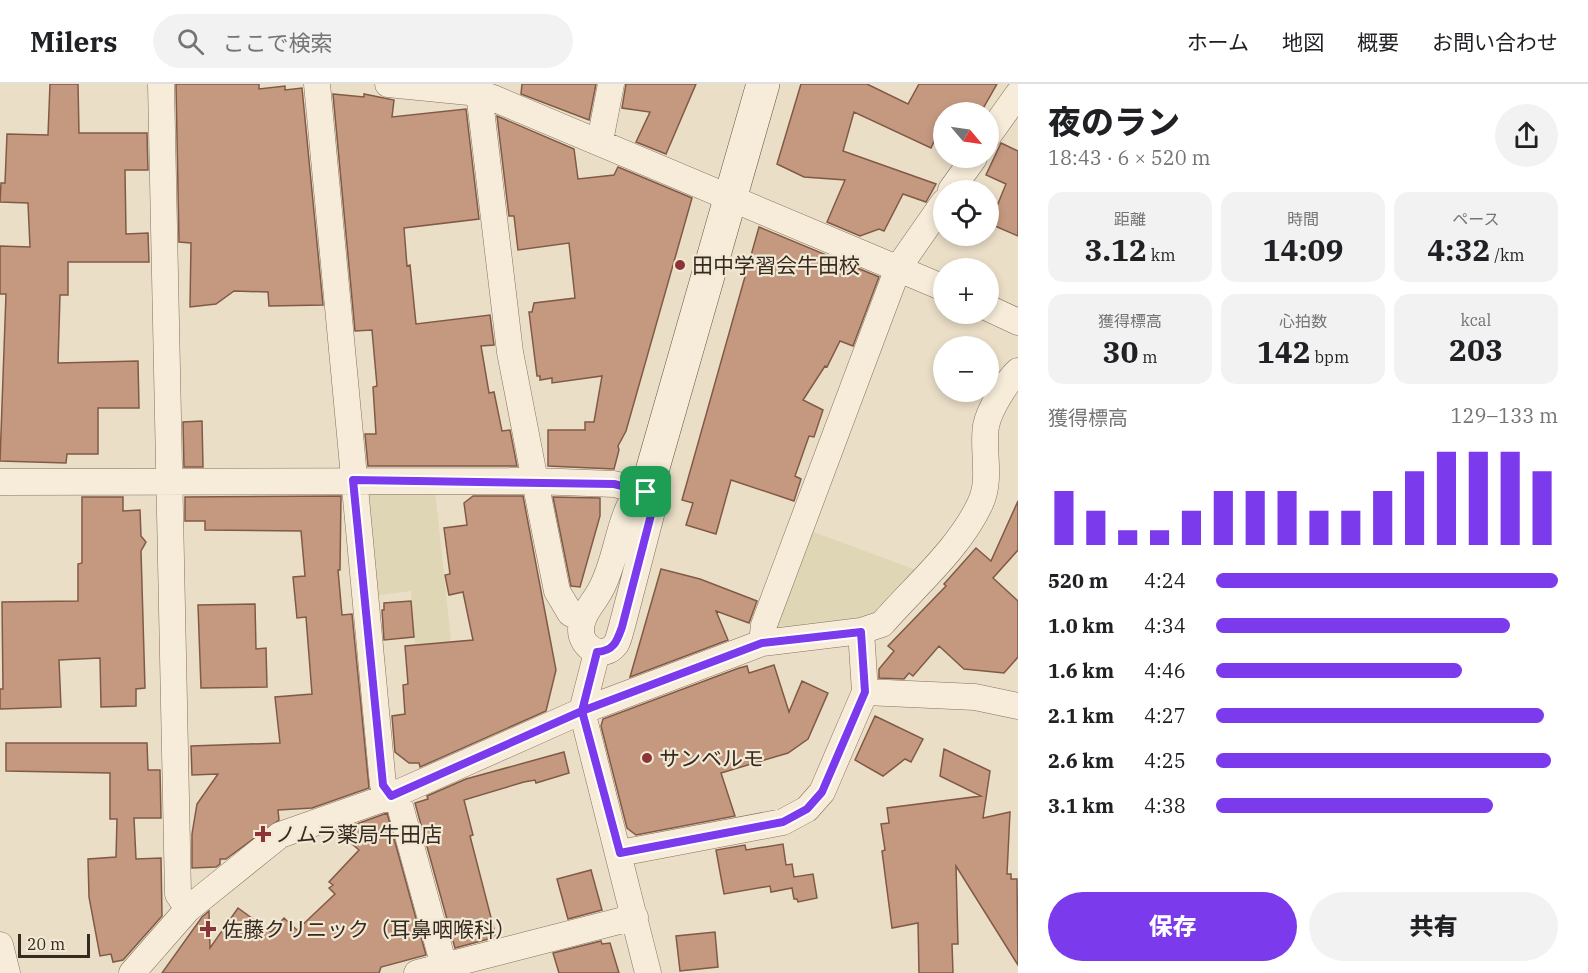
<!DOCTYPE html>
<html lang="ja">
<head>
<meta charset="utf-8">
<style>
	body { margin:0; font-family:"IBM Plex Serif","Noto Sans JP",serif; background:#f2f2f2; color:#202124; height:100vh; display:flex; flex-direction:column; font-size:22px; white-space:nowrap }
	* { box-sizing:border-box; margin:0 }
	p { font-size:20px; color:#757577 }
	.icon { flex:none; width:33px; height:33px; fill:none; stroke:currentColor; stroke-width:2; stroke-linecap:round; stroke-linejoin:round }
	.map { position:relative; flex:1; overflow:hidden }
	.details { display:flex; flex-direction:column; background:#fff; width:570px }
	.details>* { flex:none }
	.needle { width:39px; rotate:119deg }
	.controls { position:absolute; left:933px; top:18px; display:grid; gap:12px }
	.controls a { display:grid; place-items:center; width:66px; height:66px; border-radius:50%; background:#fff; box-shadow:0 3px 9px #0003; font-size:30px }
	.scale { position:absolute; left:18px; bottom:15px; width:72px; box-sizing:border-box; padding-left:6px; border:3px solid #362920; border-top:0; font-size:16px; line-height:21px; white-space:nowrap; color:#362920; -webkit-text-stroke:4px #f2e9d5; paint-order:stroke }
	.pin { position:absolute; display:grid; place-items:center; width:51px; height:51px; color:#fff; margin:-26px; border-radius:12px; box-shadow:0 3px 9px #0006 }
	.round { display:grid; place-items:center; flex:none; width:63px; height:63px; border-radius:32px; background:#f2f2f2 }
	.head { display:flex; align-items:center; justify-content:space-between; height:102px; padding:0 30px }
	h1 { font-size:33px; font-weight:800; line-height:45px }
	.figures { display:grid; grid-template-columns:repeat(3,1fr); gap:9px; height:102px; padding:6px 30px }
	.figures div { display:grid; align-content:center; border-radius:15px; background:#f2f2f2; text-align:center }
	.figures b { font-size:30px; font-weight:800 }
	.figures small { font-size:16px; font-weight:400 }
	.figures p { font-size:16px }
	.chart { height:168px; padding:12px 30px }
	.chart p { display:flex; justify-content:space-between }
	.chart svg { width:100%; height:108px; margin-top:6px; stroke:#7c3aed; stroke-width:6 }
	.primary-button { display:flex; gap:12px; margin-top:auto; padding:12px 30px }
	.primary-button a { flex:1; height:69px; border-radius:36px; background:#7c3aed; color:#fff; font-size:24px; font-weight:800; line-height:69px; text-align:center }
	.primary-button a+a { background:#f2f2f2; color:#202124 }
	ul { padding:0 30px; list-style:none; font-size:20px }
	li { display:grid; grid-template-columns:96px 72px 1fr; align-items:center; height:45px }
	li i { height:15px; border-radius:8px; background:#7c3aed }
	header { display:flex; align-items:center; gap:36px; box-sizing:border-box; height:84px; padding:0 30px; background:#fff; border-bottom:2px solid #e0e0e0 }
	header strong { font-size:28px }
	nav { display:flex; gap:33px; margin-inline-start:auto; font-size:21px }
	.search { width:420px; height:54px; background:#f2f2f2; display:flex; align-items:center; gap:15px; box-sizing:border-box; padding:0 21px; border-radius:33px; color:#757577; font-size:22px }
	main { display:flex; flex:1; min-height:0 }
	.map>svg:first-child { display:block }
</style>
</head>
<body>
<header>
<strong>Milers</strong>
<div class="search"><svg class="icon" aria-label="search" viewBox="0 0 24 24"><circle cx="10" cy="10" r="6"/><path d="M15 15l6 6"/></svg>ここで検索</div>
<nav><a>ホーム</a><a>地図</a><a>概要</a><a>お問い合わせ</a></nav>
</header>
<main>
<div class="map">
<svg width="1018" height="889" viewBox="0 0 1018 889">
	<rect width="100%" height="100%" fill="#eadec7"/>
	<path fill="#dfd6b5" d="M435,406L451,557L415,560L411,507L372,512L368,407Z
		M808,446L916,486L875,533L777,551L772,542Z"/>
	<path fill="#c59980" stroke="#815a46" stroke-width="1.5" d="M50,0H78L79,49H147L148,86H125L126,150L148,149L149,178H68V211H60L58,279L138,277L139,324H98V370H67L66,379L0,377L6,210H0V162L30,163L28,119L0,118L1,99H5L7,50L48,51Z
		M176,0H259V5L285,2V6L302,4L323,221L269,222L268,208L234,207L216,220L190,223L191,159L179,158Z
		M522,0H596L589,36L521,10Z
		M626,0H696L666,70L636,58L650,28L622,24Z
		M801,0H867L908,20L919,0H997L981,28H944V59L935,55L931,64L854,28L843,67L936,100L926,118L903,110L884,147L879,145L860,152L827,138L845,96L804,93L777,80Z
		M333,10L364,13V10L394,16L392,33L466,25L479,135L404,144L407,182L410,181L416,240L490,231L494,261L481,262L489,309L494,308L502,347L510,346L517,382H368L365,350H376L373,303L377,302L372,246L355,247Z
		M497,32L574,65L578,95L614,91L618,83L692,114L626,347L618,362L619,366L614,385L548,382V346H585V338H594L602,292L552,299V294L540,296V292H537L529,228H532L534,219L575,214L569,159L518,166L514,132H509Z
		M1001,59L1018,67V152L988,139V119L997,122L1006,100L986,91Z
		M759,143L879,193L853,262L840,257L827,283L825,282L803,316L823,326L814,353L809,352L795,392L801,395L794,417L731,396L716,450L686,441L693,419L682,416Z
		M202,337L203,383H184L183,338Z
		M341,412L340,486H338L342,531L352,530L369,704L312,724L278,726L279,736L226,775H220V780L216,783L192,784V750L197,720L218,690L192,691L191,662L280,659L275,613L312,610L306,533L297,534L293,493L305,492L301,447L205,446V437H185V413Z
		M473,412H523L556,586L546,627L420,683L419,679H409L395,668L392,632L405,630L403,601L408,600L405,562L473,556L463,508L449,511L445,491L450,490L444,444L467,441L464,419Z
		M82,413H123V427L140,426L141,452L146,458L141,467L145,604L136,605V622L101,623L100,574L59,576L61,623L0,625V605H3L2,518L78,517V480L82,479Z
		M553,413L600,414V432L580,503L571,502Z
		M1018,417V466L993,494L1018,517V573L1004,589L964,585L939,562L913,592L909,589L904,595L879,594V585L894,567L888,562L946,502L944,500L976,464L991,477Z
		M661,485L700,495L757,517L749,539L716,527L728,556L630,593Z
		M411,517L414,553L384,556L382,526H384V519Z
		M255,520L256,565L266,564L267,603L201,604L198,521Z
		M774,581L789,628L802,597L828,609L808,655L788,669L721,689L735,732L636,751L627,744L601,642L603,635L739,584L747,582L749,589Z
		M875,632L923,655L911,678L905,675L883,692L855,676Z
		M6,659H147L148,686H160L161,734H134L136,775L161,774L162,832L123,876L113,878L111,870L100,872L89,813L88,775L116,773L117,735H110V689L6,687Z
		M944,665L990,687L983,734L1010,728L1007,790H1011V795H1017L1018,881L956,782L958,860H952L953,889H919L918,839L892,844L882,767L885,766L881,740L889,739L887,724L981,712L940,692Z
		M564,668L569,689L536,699L535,696L524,698L464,716L473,751L470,752L496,853L455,864L415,719L428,715L427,712L466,695Z
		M387,729L426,871L381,883L379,889H162L202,833L209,827L210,864L238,824L271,848L284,834L297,846L335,810L329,804L333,801L329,798L359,766L337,747Z
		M783,760L786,781L792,780L794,793L813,790L817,814L798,818L797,815H794L792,804L771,808L770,802L724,810L716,766L745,761L746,766Z
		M591,786L602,826L568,835L557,795Z
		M715,848L718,883L680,887L676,852Z
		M601,857L602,860L610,859L619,889H559L553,869Z"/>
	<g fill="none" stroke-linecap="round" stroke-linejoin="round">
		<g stroke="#84705e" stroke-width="27">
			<path id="street" d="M161,0L178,810L188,825
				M317,0L383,701L400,722L444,882
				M388,0L479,9L493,14L944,204
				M478,0L510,268L535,397L557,507L570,529L583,536
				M988,52L1018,10
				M600,57L611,0
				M951,106L974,74
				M988,224L1018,238
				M0,398L535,397L614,400L646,408
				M646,408L652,427L622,542C620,548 619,555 616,560C604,577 581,564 581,546C581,530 594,519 601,505C615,479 617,449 629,423C632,417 640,412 646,408Z
				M762,559L764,541L898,184L944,118
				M597,568L582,627L648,889
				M865,608L975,613L1018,622
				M620,769L783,738L807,725L822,708L865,608L861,547
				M0,861L7,889
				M132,889L188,825L280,751L391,712L582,627L762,559L861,547L882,540C915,502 959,465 980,420C992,395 982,367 986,342C989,326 1006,298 1018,287
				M417,889L635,833"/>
		</g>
		<g stroke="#665241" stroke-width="34">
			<path id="secondary" d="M646,408L763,0"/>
		</g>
		<use href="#street" stroke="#f6ecd9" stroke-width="26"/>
		<use href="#secondary" stroke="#f6ecd9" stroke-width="33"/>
	</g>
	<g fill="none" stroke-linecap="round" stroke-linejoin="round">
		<g stroke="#fff" stroke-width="12">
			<path id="route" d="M646,408L614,400L353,396L383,701L391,712L582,627L620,769L783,738L807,725L822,708L865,608L861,548L762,559L582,627L597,568C614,567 617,557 622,543L652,427L646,408"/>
		</g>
		<use href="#route" stroke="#7c3aed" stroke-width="8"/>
	</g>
	<g fill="#8d3439" stroke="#f2e9d5" stroke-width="2">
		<circle cx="680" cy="181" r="6"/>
		<circle cx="647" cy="674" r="6"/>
		<path d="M260 741h6v6h6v6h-6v6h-6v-6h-6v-6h6z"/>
		<path d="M205 836h6v6h6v6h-6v6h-6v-6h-6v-6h6z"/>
	</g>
	<g text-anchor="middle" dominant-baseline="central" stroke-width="4.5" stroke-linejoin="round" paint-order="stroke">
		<g font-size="21" fill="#362920" stroke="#f2e9d5" text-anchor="start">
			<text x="692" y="181">田中学習会牛田校</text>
			<text x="659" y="674">サンベルモ</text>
			<text x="275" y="750">ノムラ薬局牛田店</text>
			<text x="222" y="845">佐藤クリニック（耳鼻咽喉科）</text>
		</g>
	</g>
</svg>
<div class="controls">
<a><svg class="needle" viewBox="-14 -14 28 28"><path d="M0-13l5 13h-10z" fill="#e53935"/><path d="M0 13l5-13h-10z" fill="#757577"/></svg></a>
<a><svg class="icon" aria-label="locate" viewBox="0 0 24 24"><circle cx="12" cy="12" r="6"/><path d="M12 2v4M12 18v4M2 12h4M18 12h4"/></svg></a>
<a>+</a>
<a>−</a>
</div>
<div class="scale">20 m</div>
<div class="pin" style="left:646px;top:408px;background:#1e9e55"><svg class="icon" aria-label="arrive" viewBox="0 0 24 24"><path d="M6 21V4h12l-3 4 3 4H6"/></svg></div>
</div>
<section class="details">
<div class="head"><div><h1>夜のラン</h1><p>18:43 · 6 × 520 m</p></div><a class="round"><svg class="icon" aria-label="share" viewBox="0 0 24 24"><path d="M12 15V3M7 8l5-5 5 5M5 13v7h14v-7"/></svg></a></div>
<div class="figures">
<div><p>距離</p><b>3.12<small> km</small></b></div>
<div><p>時間</p><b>14:09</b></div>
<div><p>ペース</p><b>4:32<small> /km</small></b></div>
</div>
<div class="figures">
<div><p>獲得標高</p><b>30<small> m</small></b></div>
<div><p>心拍数</p><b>142<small> bpm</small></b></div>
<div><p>kcal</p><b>203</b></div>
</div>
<div class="chart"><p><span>獲得標高</span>129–133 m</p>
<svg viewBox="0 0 160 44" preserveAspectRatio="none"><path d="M5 44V22M15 44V30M25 44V38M35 44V38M45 44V30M55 44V22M65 44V22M75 44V22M85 44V30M95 44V30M105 44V22M115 44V14M125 44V6M135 44V6M145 44V6M155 44V14"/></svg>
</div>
<ul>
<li><b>520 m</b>4:24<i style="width:100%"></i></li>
<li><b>1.0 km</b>4:34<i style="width:86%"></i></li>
<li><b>1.6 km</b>4:46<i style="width:72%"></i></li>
<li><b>2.1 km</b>4:27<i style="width:96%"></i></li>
<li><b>2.6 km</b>4:25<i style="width:98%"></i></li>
<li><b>3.1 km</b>4:38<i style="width:81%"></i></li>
</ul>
<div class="primary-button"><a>保存</a><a>共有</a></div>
</section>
</main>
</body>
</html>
